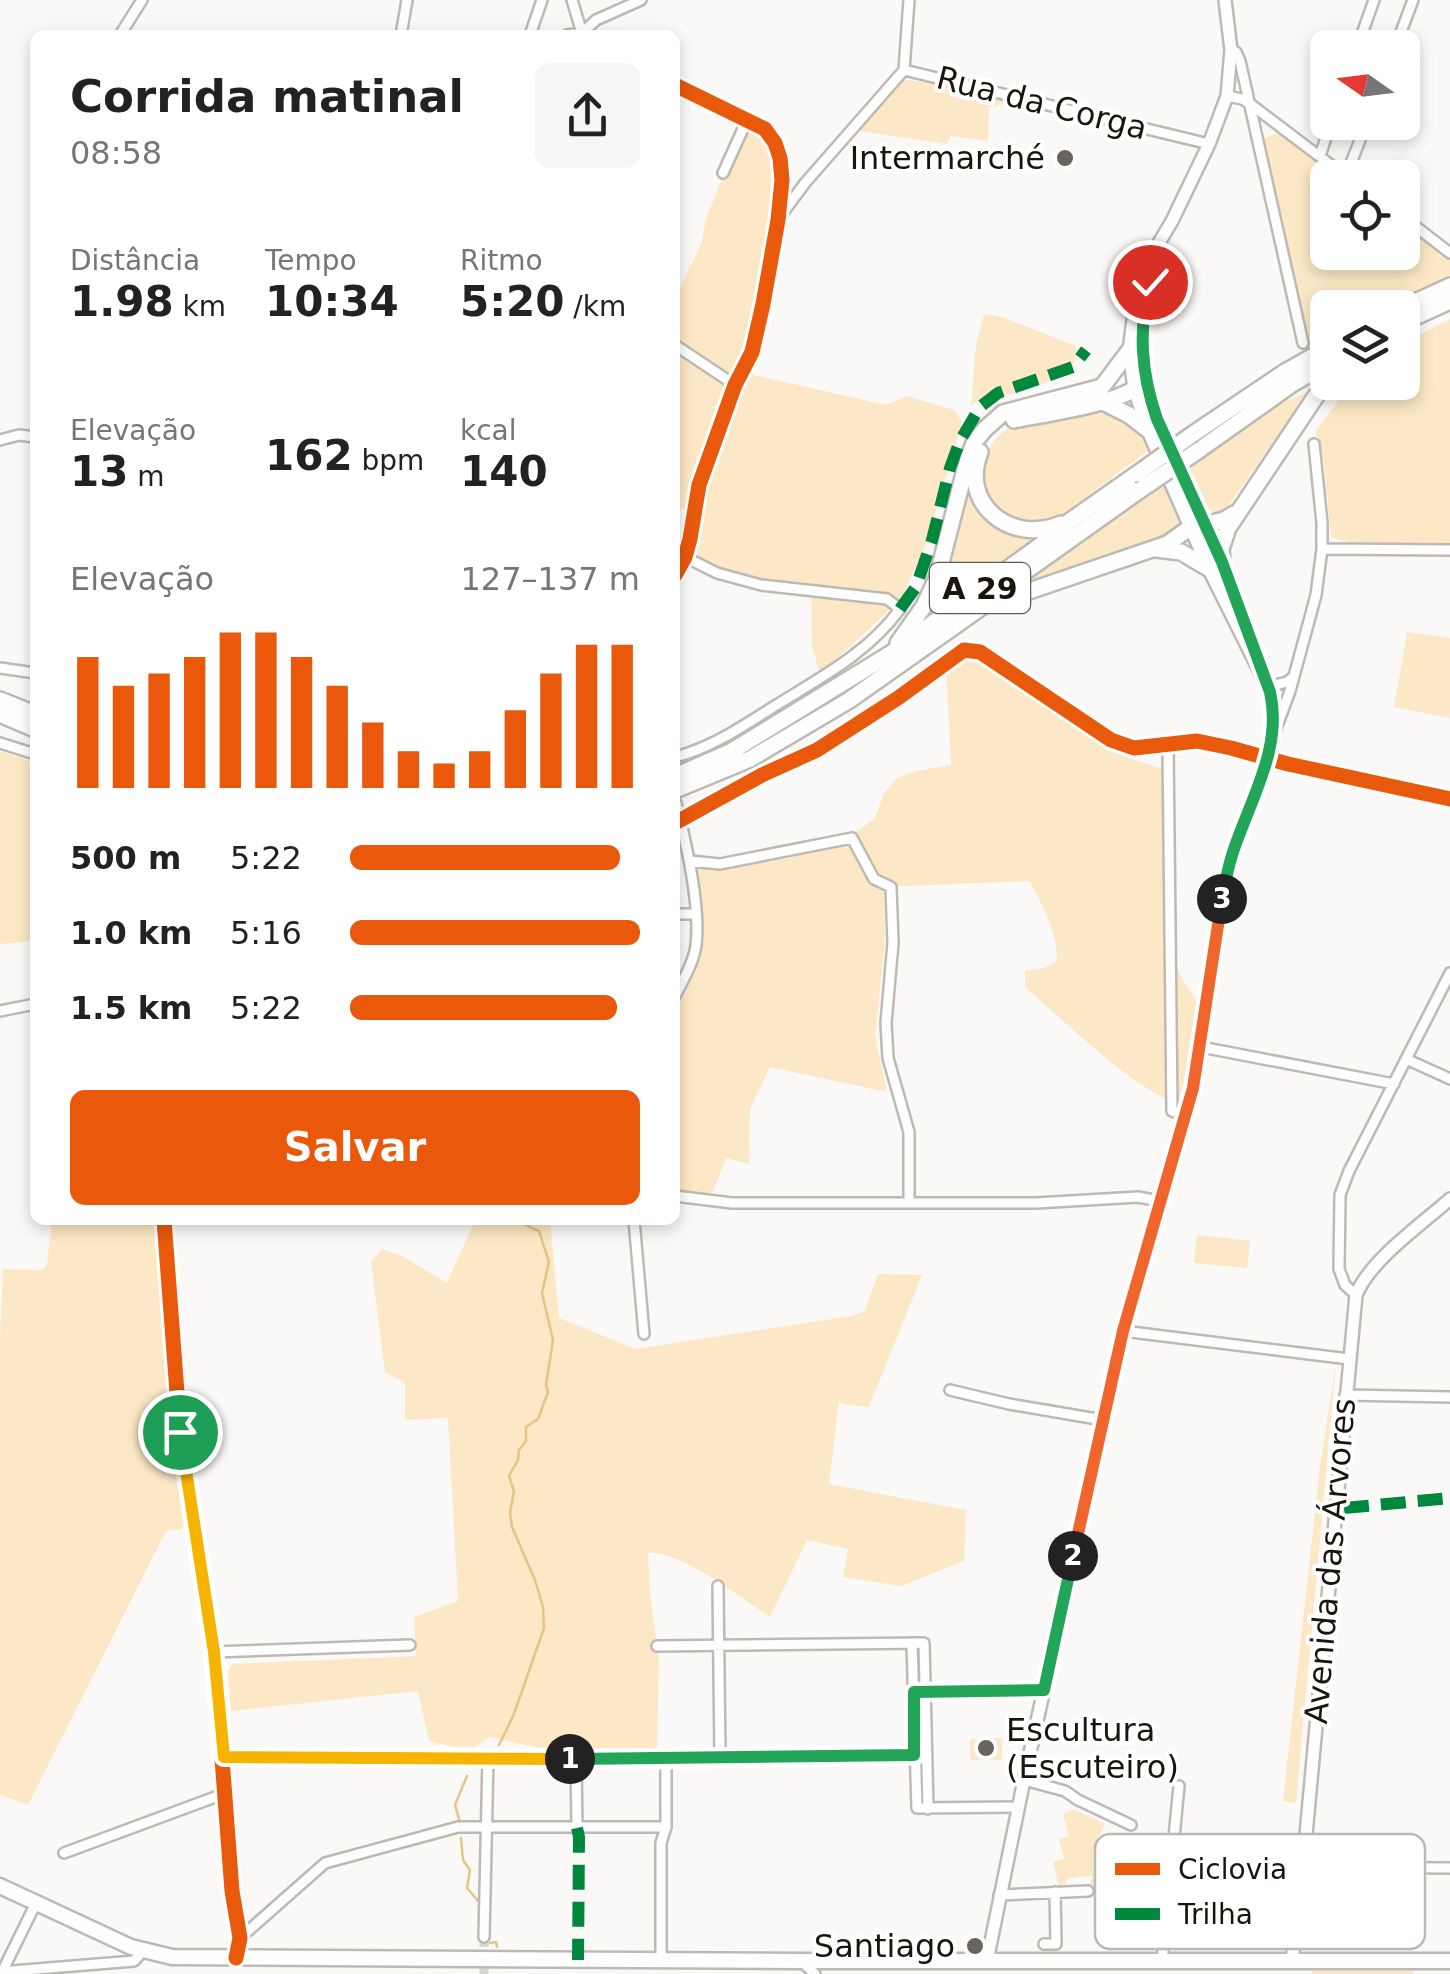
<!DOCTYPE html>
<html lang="pt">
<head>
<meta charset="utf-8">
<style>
	body { margin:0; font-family:"DejaVu Sans",sans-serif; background:#f6f6f6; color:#222; height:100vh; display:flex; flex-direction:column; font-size:38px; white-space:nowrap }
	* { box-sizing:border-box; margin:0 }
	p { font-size:32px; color:#767676 }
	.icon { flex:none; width:55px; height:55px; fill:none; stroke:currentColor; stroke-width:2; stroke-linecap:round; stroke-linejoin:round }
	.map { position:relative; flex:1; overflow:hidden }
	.drawer { position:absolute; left:30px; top:30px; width:650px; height:1195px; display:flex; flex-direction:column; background:#fff; border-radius:15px; box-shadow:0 5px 15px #0003 }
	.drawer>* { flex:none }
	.needle { width:65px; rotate:284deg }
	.tools { position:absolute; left:1310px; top:30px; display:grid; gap:20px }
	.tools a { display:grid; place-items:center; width:110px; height:110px; border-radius:15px; background:#fff; box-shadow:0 5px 15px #0003; font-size:50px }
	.pin { position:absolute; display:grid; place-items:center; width:85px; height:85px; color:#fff; margin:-42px; border:5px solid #fff; border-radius:50%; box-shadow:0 2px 10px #0007 }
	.km { position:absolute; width:50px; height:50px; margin:-25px; border-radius:50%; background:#222; color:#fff; font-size:28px; line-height:50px; text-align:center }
	.round { display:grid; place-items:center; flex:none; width:105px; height:105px; border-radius:15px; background:#f6f6f6 }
	.summary { display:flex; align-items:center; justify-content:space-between; height:170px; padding:0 40px }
	h1 { font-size:45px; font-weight:800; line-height:75px }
	.stats { display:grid; grid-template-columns:repeat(3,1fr); gap:15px; height:170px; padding:10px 40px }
	.stats div { display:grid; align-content:center }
	.stats b { font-size:42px; font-weight:800 }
	.stats small { font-size:28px; font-weight:400 }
	.stats p { font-size:28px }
	.chart { height:280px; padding:20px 40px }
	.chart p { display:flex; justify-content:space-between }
	.chart svg { width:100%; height:180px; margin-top:10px; stroke:#ea580c; stroke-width:6 }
	.button { display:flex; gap:20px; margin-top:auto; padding:20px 40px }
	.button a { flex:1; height:115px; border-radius:15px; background:#ea580c; color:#fff; font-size:40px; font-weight:800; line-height:115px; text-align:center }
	ul { padding:0 40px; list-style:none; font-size:32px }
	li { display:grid; grid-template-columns:160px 120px 1fr; align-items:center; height:75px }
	li i { height:25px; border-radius:12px; background:#ea580c }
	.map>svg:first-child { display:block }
</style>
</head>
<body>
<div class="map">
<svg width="1450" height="1974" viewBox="0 0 1450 1974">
	<rect width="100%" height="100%" fill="#fbf9f7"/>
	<path fill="#fce8c6" d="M901,79L987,92L1013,103L989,107L988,141L951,136L947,144L859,131Z
		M745,129C759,132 768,138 773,152C777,163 774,178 773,190C769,251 758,314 737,371L886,405L907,396L955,410L962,423L927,541L902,598L839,657L819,671L812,645L811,587C785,586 708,580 695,557C687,543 688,525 687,509H675V299L702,242L706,219L723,176Z
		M1284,130L1348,177L1328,178V252H1402L1403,215L1418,226L1450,258V275L1383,307L1328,308L1327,337L1306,350L1295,330L1257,141Z
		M984,314L1005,318L1076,346L1074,364C1047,388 1008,395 974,403L971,407L976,345Z
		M1450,319V548C1412,547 1367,551 1331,537L1324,463L1316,431L1351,383L1402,382L1403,343Z
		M1308,392L1227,508C1202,524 1195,488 1186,469L1281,403Z
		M1095,408C1121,412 1137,428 1149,450L1060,516C1055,518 1051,522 1046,523C1043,524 1033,523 1030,523C980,519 966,451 1011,427C1029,416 1072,413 1095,408Z
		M971,464L974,493L1035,539L918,623Z
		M1163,485L1183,527L1175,535L1029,585L1026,580Z
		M1407,632L1450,638V718L1394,707Z
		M977,642L1052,706L1115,750L1126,757L1164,769L1169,785L1172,954C1176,972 1186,984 1196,1000L1204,1002L1185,1105C1144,1100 1059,1016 1025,987V971C1033,969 1050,969 1055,962C1064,948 1038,894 1029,881L884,887L885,943L875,1036L887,1092L770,1067L750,1109L749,1164L726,1158L711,1196L675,1192V1010L697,965L703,927L694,870L791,858L848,838L875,818L884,793L897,778L916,771L951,765L946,666Z
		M0,751L35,763V941L0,944Z
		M52,1220H159L161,1240L155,1245L186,1516L182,1529L166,1531L28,1805L0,1795V1334L3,1269L43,1270L47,1264Z
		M475,1220H550L559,1318L636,1349L851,1316L865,1311L878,1274L922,1275L869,1407L844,1404L839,1401L829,1484L966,1510L964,1561L901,1586L843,1577L848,1549L807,1540L770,1617C742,1599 679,1549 648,1553L650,1592L659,1659L657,1753L573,1755L489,1737L470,1751L429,1741L418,1691L231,1711L228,1671L232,1664L416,1656L414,1617L458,1601L448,1418L405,1420V1382L385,1372L371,1261L382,1249L402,1256L447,1283Z
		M1197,1235L1250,1241L1247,1268L1194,1263Z
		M1336,1364L1296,1803L1283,1801L1320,1466Z
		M1002,1738V1760H970V1739Z
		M1073,1809L1105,1824L1097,1840L1104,1844L1099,1853L1101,1855L1097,1864L1101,1866L1098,1872L1101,1886L1090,1885L1092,1876L1067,1878L1065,1885L1059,1886L1053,1862L1064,1858L1059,1839L1069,1836L1063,1814Z
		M1313,1965H1414V1974H1312Z"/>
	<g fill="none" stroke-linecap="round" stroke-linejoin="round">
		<path stroke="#e5c585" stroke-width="2.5" d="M499,1745L514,1714L544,1628L543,1607L535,1580L512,1527L510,1513L514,1491L509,1476L518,1460L519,1450L526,1441V1427L538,1419L548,1392L546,1385L553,1340L542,1293L549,1262L539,1231L521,1223L503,1222V1220
			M460,1822L455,1805L467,1776
			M461,1838L463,1860L470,1870L467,1888L479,1902L480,1930
			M490,1943L496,1942L497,1947"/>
		<path stroke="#d9d7d4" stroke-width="9" stroke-dasharray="9 4.5" stroke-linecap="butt" d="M484,1974V1937"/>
		<g stroke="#bdbab4" stroke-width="14">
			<path id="minor" d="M572,0L582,33
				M582,33L596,20L641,0
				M120,35L142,0
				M401,35L407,0
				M530,35L542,0
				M567,35L582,33
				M1357,48L1374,0
				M1395,48L1413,0
				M1231,50L1236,52L1240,61L1303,343
				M904,70L1209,144
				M904,70L909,0
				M675,85L765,129L775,143L780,158L782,180L778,220L763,304L752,352L735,385L699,485L690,539L685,557L675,575
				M1227,96L1242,99L1249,103L1348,178
				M1320,156L1331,122
				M723,173L747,120
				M1346,176L1367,122
				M1402,216L1450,253
				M779,218L805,183L904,70
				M675,345L735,385
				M0,440L19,435L35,437
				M1322,549L1450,550
				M0,668L35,673
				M1268,687L1287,682L1292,678
				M1274,734L1290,691L1316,595L1322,549V523L1314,444
				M0,743L35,754
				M1168,744L1172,1111L1185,1116
				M675,757C712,748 746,724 778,704C822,677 870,651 900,609L887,599L761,585L717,573L685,557
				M675,823L762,775L817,750L898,698L964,650L980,652L1111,740L1134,748L1197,741L1231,748L1288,764L1450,799
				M690,861L720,864L852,838L874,879L891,887L893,943L886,1023L888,1058L909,1132V1203
				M675,914H696
				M675,996C683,980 694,962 696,945C701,905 686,842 676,803
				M0,1011L35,1004
				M1201,1047L1394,1084
				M1406,1059L1450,1079
				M675,1196L732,1203H1036L1138,1197L1160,1201
				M164,1220L180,1432L214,1652L232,1891L240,1938L236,1958
				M634,1220L644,1334
				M1356,1295L1345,1285L1339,1269L1340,1195L1349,1171L1450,973
				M1123,1331L1349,1359
				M950,1390L1009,1404L1103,1420
				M1345,1395L1450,1397
				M718,1586L720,1758
				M912,1643L917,1808L1018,1807
				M657,1646L924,1643L928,1809
				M214,1652L410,1645
				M922,1693L1044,1690
				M224,1757L666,1759L915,1755
				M576,1759L577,1828
				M1024,1780L1065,1791L1078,1800L1131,1825
				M492,1827H666
				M64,1853L226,1793
				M1303,1867L1450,1868
				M999,1895L1088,1891
				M484,1937L488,1758
				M240,1938L325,1863L458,1827H481
				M1044,1944H1056L1055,1892
				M661,1960V1843L666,1827V1759
				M801,1961L815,1974
				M1162,1961L1179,1786
				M0,1972L134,1961L143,1951
				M2,1972L36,1903"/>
		</g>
		<g stroke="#bdbab4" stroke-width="16">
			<path id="secondary" d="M1162,249C1139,314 1135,352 1157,419L1222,563L1251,641
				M987,1961L1024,1780L1123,1331L1193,1088C1207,1020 1210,950 1225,883C1239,820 1284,758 1270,692L1208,568L1147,429L1134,389L1129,351L1134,312L1150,258L1172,221L1209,144L1227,96L1231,50L1225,0
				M1292,1961L1303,1867L1356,1295C1370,1260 1421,1225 1450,1199"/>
		</g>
		<g stroke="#bdbab4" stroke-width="19">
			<path id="primary" d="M0,1886L131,1947L172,1957L801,1961H1450"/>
		</g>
		<g stroke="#bdbab4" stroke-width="20">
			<path id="motorway" d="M1402,308L1450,286
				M1402,323L1450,301
				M1101,401L1129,415L1147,429
				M1014,420C1043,414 1113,404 1134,389
				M1193,434L1285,372L1328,348
				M1199,450L1292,384L1328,363
				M980,452C959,505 1012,545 1061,524
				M1205,525L1224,520L1234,514
				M1156,549L1181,552L1208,568
				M1222,563L1221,549L1228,528L1316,396L1328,382
				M994,603L1167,544L1191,527
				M898,643L924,606L937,578L968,458L975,441L985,429L1003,413L1102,387L1129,351
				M0,700L35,714
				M0,714L35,729
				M675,776L732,751L890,654L1045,542L1070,521L1137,474
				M675,790L750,759L848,701L980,608L1012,581L1140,490"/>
		</g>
		<use href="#minor" stroke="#fefefe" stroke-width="9"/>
		<use href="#secondary" stroke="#fefefe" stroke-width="11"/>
		<use href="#primary" stroke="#fefefe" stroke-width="14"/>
		<use href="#motorway" stroke="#fefefe" stroke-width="15"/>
		<g stroke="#bdbab4" stroke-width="20" stroke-linecap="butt">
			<path id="motorway-bridge" d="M1137,474L1193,434
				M1140,490L1199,450"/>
		</g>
		<use href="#motorway-bridge" stroke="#fefefe" stroke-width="15"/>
		<path stroke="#00873e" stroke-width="12" stroke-dasharray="25 12" stroke-linecap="butt" d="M900,609L916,587L932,540L950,468L960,441L980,407L998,393L1073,367L1086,350
			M1344,1508L1450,1498
			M577,1828L579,1837L578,1960"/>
		<g stroke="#fff" stroke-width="21">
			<path id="cycleway" d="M675,85L765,129L775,143L780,158L782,180L778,220L763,304L752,352L735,385L699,485L690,539L685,557L675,575
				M675,823L762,775L817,750L898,698L964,650L980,652L1111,740L1134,748L1197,741L1231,748L1288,764L1450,799
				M164,1220L180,1432L214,1652L232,1891L240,1938L236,1958
				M224,1757L666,1759L915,1755"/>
		</g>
		<use href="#cycleway" stroke="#e8590c" stroke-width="15"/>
	</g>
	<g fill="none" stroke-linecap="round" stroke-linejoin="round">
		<g stroke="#fff" stroke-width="20">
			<path id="split-1" d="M180,1432L214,1652L224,1757L570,1759"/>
		</g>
		<g stroke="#fff" stroke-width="20">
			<path id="split-2" d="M570,1759L914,1755V1692L1044,1690L1073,1556"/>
		</g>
		<g stroke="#fff" stroke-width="20">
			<path id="split-3" d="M1073,1556L1123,1331L1193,1088L1222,899"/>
		</g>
		<g stroke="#fff" stroke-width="20">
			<path id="split-4" d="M1150,282C1138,330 1141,373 1157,419L1222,562L1270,692C1283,748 1250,800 1233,852C1228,867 1225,883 1222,899"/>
		</g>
		<use href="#split-1" stroke="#f5b400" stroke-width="12"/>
		<use href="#split-2" stroke="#22a559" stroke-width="12"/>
		<use href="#split-3" stroke="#f0652b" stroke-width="12"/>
		<use href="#split-4" stroke="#22a559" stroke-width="12"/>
	</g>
	<g fill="#69655e" stroke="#fff" stroke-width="4">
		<circle cx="1065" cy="158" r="10"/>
		<circle cx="986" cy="1748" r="10"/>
		<circle cx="975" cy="1946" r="10"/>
	</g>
	<g text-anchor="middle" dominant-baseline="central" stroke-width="8" stroke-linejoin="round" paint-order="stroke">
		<rect fill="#fff" stroke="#5f5b55" stroke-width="2.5" x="930" y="563" width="100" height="50" rx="8"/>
		<g font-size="30" font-weight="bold" fill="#1a150c">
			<text x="980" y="588">A 29</text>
		</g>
		<g font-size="32" fill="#1a150c" stroke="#fff">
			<text transform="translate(1042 103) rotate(14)">Rua da Corga</text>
			<text transform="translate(1330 1561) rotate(-85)">Avenida das Árvores</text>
		</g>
		<g font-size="32" fill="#1a150c" stroke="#fff" text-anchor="end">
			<text x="1045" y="158">Intermarché</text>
			<text x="1006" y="1730" text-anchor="start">Escultura<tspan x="1006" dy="37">(Escuteiro)</tspan></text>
			<text x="955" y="1946">Santiago</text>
		</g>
	</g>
	<rect x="1095" y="1834" width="330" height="115" rx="15" fill="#fff" stroke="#bab9b6" stroke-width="2.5"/>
	<rect x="1115" y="1863" width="45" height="12" fill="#e8590c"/>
	<rect x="1115" y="1908" width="45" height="12" fill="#00873e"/>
	<g font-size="28" fill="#1a150c">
		<text x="1178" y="1879">Ciclovia</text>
		<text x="1178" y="1924">Trilha</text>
	</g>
</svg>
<div class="tools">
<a><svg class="needle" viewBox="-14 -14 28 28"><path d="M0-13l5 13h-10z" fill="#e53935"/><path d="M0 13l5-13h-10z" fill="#767676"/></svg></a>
<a><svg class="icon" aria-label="locate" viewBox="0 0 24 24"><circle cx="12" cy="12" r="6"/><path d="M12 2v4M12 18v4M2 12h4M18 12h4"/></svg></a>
<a><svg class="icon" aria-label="layers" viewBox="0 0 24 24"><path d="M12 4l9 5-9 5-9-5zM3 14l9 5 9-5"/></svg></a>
</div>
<div class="pin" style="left:180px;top:1432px;background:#1e9e55"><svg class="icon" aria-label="arrive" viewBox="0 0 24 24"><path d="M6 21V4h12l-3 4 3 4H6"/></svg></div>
<div class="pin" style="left:1150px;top:282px;background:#d93025"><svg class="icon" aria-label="check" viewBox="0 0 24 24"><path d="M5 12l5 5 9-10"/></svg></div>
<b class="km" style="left:570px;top:1759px">1</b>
<b class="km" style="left:1073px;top:1556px">2</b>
<b class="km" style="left:1222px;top:899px">3</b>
<section class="drawer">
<div class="summary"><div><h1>Corrida matinal</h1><p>08:58</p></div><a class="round"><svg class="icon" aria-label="share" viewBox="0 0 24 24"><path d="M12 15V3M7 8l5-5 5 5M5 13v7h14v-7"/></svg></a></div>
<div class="stats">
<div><p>Distância</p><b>1.98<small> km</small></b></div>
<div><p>Tempo</p><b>10:34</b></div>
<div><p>Ritmo</p><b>5:20<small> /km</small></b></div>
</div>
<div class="stats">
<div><p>Elevação</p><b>13<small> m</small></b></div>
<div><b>162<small> bpm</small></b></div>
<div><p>kcal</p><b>140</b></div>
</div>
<div class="chart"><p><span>Elevação</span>127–137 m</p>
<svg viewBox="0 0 160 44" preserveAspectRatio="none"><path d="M5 44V12M15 44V19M25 44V16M35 44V12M45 44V6M55 44V6M65 44V12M75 44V19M85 44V28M95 44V35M105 44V38M115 44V35M125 44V25M135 44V16M145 44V9M155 44V9"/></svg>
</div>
<ul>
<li><b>500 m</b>5:22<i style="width:93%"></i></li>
<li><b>1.0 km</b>5:16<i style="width:100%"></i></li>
<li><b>1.5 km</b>5:22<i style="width:92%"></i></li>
</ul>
<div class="button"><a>Salvar</a></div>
</section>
</div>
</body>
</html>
